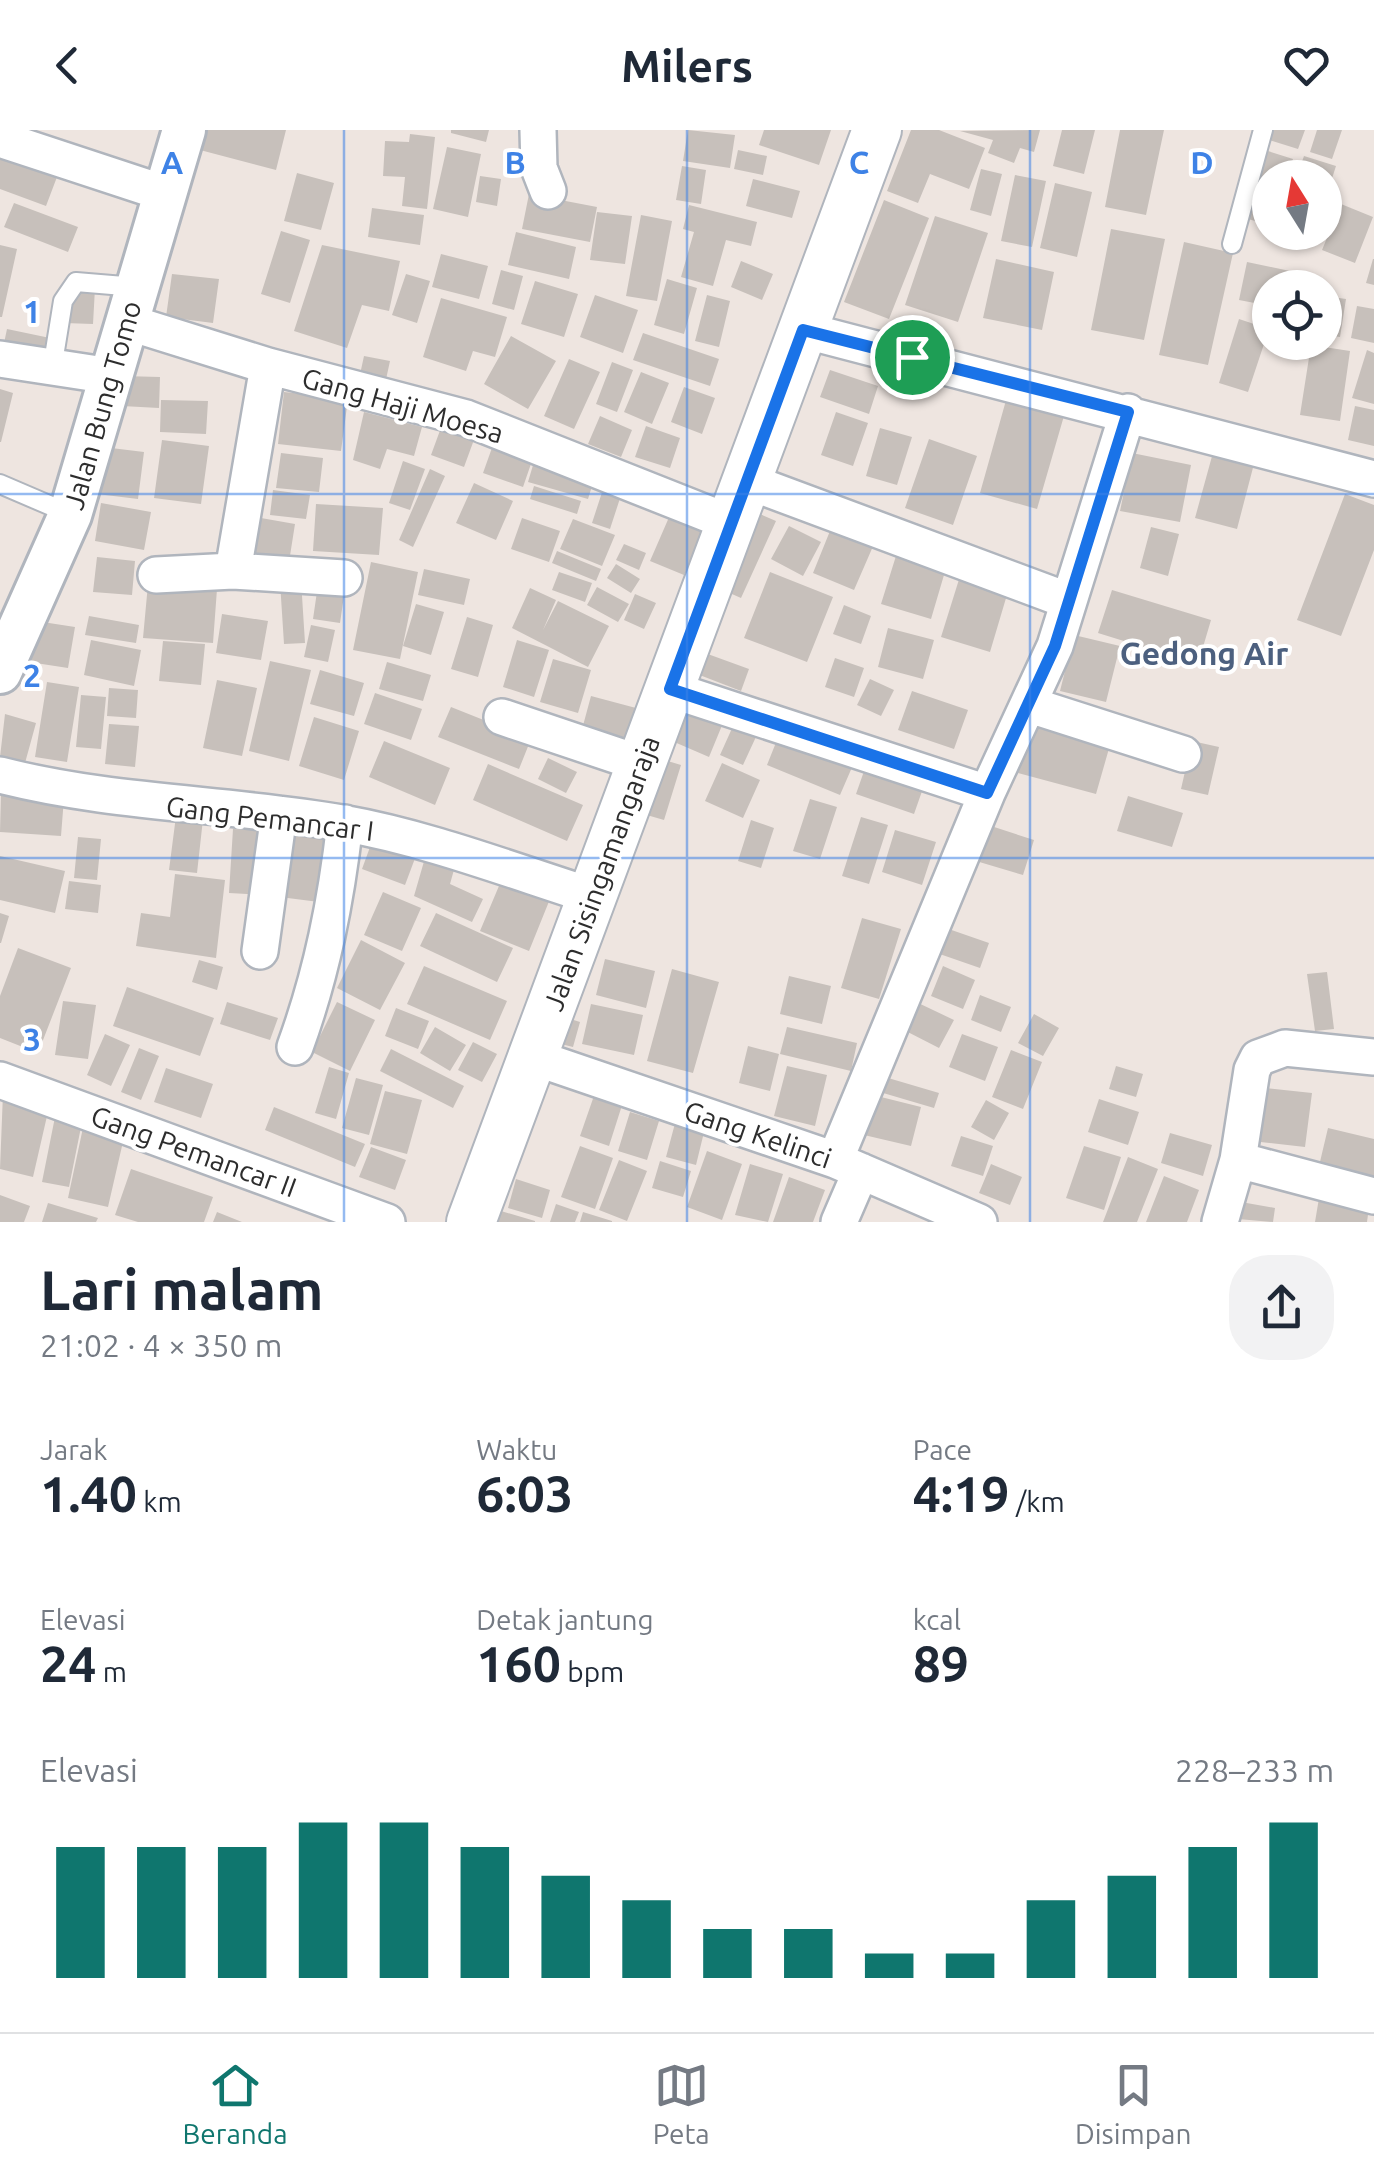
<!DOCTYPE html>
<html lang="id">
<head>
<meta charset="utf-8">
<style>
	body { margin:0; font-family:Ubuntu,sans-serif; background:#f2f2f3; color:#1f2937; height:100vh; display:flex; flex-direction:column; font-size:38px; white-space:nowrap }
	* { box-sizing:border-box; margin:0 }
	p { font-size:32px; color:#747a83 }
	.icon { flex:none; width:55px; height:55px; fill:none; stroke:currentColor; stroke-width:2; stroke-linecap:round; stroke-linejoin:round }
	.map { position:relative; height:1092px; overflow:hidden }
	.drawer { display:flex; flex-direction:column; background:#fff; flex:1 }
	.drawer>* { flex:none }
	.needle { width:65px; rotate:349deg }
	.fabs { position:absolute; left:1252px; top:30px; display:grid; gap:20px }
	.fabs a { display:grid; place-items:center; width:90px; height:90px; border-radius:50%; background:#fff; box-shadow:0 2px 8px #0004; font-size:50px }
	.pin { position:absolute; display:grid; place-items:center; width:85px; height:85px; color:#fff; margin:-42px; border:5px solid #fff; border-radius:50%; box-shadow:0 2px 10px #0007 }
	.round { display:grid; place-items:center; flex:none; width:105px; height:105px; border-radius:40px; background:#f2f2f3 }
	.head { display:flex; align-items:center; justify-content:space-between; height:170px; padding:0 40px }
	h1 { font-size:55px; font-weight:700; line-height:75px }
	.stats { display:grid; grid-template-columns:repeat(3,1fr); gap:15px; height:170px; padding:10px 40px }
	.stats div { display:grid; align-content:center }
	.stats b { font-size:50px; font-weight:700 }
	.stats small { font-size:28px; font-weight:400 }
	.stats p { font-size:28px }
	.chart { height:280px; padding:20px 40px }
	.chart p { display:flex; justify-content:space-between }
	.chart svg { width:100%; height:180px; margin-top:10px; stroke:#0f766e; stroke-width:6 }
	header { display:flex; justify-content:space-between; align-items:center; height:130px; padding:0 40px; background:#fff; font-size:45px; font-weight:700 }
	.menu { display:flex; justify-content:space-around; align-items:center; height:140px; border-top:2px solid #e0e1e3; background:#fff; font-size:28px; color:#747a83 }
	.menu a { display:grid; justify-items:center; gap:5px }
	.menu .current { color:#0f766e }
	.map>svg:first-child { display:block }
</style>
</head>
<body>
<header><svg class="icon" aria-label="back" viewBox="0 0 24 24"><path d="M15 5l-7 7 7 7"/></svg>Milers<svg class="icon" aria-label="heart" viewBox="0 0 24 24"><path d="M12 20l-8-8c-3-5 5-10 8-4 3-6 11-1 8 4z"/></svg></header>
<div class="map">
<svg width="1374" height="1092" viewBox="0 0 1374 1092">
	<rect width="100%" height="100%" fill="#eee5e0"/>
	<path fill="#c7c0bb" d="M205,0H286L276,40L200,20Z
		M451,0H489L486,12L451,3Z
		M688,0L735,5L730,38L683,31Z
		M764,0H831L819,35L759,15Z
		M911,0H939L985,18L969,59L930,44L918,73L887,61Z
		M1040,0L1034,22L1020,18L1014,33L988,23L993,10L960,1Z
		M1062,0H1095L1084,44L1053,36Z
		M1120,0H1164L1146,85L1105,77Z
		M1272,0H1305L1298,19L1269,10Z
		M1317,0H1342L1332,29L1310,22Z
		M410,4L435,7L427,79L402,76L405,47L383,46L385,11L409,12Z
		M447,17L481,24L468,87L433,79Z
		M738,20L767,26L763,45L734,39Z
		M1268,21L1293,29L1287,48H1270V58L1258,54Z
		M0,22L60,39L46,76L0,59Z
		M1304,26L1336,36L1326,67L1325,48H1296Z
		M682,36L706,40L701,74L676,70Z
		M981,39L1002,44L991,86L970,80Z
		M297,43L334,53L321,100L284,91Z
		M1015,45L1046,51L1032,117L1001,111Z
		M480,46L501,49L497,76L476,72Z
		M753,49L800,61L792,88L746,76Z
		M1055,53L1092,62L1077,127L1040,118Z
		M1252,59L1270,64V95L1244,88Z
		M529,64L597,77L590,112L522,99Z
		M884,70L929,88L889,189L844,172Z
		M14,73L78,97L68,122L4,97Z
		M1341,74L1373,87L1355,133L1322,120Z
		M689,75L757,92L751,116L726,110L713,156L681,147L694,102L683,99Z
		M372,78L424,85L420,115L368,107Z
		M597,82L632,86L625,134L590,130Z
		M641,85L672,91L657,171L626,166Z
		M935,86L988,103L958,192L905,175Z
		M1111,99L1165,109L1144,210L1091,200Z
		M281,101L310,110L290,173L261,164Z
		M516,102L576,117L569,149L508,135Z
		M1184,112L1233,123L1208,235L1159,225Z
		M0,115L17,119L2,187H0Z
		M322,115L400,131L389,181L362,175L347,218L294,201Z
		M441,124L488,136L479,169L432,157Z
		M996,129L1054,142L1042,200L983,188Z
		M1373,129H1374V155L1366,153Z
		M741,131L773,144L762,170L731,157Z
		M1247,132L1304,144L1301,158H1270V176L1239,170Z
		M501,140L523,146L514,180L492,174Z
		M172,144L219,149L213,193L166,187Z
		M406,144L430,151L417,193L392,185Z
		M667,149L697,158L684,204L654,195Z
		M535,151L578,164L564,207L521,194Z
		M66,157L95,158L93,194L64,193Z
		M595,165L638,180L623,223L580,207Z
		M707,165L730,171L719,217L695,211Z
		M1325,166L1346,169L1340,207L1325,205Z
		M441,168L507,187L495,227L473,221L466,241L423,227Z
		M1357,176L1374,179V213L1351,208Z
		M1239,189L1269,199L1248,262L1219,253Z
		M7,199L50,208L46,227L3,218Z
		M643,203L719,229L710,256L633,230Z
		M511,206L556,231L528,279L484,254Z
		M1311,215L1350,221L1340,291L1300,285Z
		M1367,220L1374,223V274L1352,268Z
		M364,226L390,231L385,254L359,249Z
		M569,229L600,242L574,299L544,286Z
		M612,232L633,240L617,282L596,274Z
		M830,240L878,256L869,284L820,267Z
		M641,242L669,253L652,294L624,282Z
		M123,246L160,247L159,278L122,276Z
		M1010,256L1068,272L1037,379L980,363Z
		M684,257L715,268L702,304L671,292Z
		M0,259L13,263L1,312H0Z
		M284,262L348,269L341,321L278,314Z
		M161,270L208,271L206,304L160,302Z
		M1355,276L1374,280V316L1348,310Z
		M364,282L422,297L414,326L387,319L380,339L353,330Z
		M836,282L868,293L853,336L821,325Z
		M600,286L632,300L621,327L588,314Z
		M442,295L475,307L464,337L431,325Z
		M646,296L680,308L670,338L635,327Z
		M880,298L912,307L897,355L866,346Z
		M929,309L977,326L953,395L905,378Z
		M162,310L209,316L201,374L154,368Z
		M493,315L533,328L523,357L483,343Z
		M103,317L144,322L138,369L97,364Z
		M1214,319L1255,330L1237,399L1195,388Z
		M281,323L323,328L319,362L276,358Z
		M1132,323L1191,335L1180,392L1120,381Z
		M536,325L596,343L588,369L528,352Z
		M403,331L425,339L410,380L389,373Z
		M430,339L445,346L413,417L399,410Z
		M607,347L625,353L610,399L592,393Z
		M474,353L513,371L496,410L456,393Z
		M534,356L581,371L577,384L530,369Z
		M273,360L310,365L306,389L270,385Z
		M1345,364L1374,375V420L1341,506L1297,490Z
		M101,373L151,382L144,420L95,411Z
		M316,374L383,378L379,425L313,421Z
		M744,377L776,391L741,468L709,454Z
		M670,385L703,399L684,445L650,431Z
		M261,388L295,394L289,432L255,427Z
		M522,388L560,401L549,432L511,419Z
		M573,389L615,405L602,436L560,419Z
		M789,396L821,412L803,446L771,429Z
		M832,396L874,414L854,460L813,443Z
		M1151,397L1179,404L1168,446L1140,438Z
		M900,413L949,428L931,489L881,474Z
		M624,414L646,423L639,440L616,430Z
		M557,421L601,439L596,451L552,433Z
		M97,427L135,431L132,465L93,462Z
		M371,432L418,442L400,529L353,520Z
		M616,434L640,449L631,463L607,448Z
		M424,439L470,449L464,475L418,465Z
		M559,442L592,453L585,472L552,460Z
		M770,442L833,467L807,532L744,508Z
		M961,443L1009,458L990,522L941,507Z
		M319,448L346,452L340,493L313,489Z
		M301,450L305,513L284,514L280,452Z
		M148,454L217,459L213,513L143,508Z
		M597,457L629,474L618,492L587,475Z
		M530,458L556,470L543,500L558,471L609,496L588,537L512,498Z
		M1112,460L1211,490L1198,534L1098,503Z
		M635,464L656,473L644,499L624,490Z
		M416,474L444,482L431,525L403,516Z
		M844,475L871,486L861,514L833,504Z
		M222,484L268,491L261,530L216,523Z
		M89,486L139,495L136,513L85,505Z
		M467,487L493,495L478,547L451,539Z
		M36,491L75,497L68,538L29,532Z
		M311,495L335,500L328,532L304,527Z
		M888,498L934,510L923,549L878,537Z
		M1074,505L1120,516L1106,572L1060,561Z
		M91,510L141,520L134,556L84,545Z
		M517,510L549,520L534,567L503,557Z
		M163,511L205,514L201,555L159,551Z
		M705,523L749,539L741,561L697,544Z
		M835,528L864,538L854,567L825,557Z
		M553,529L591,540L578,583L540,572Z
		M270,531L311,540L289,631L249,621Z
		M387,532L431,545L423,571L379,559Z
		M320,540L364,553L354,586L310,574Z
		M870,549L894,560L881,586L857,575Z
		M217,550L257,558L242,626L203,618Z
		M47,552L79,557L67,632L35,627Z
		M109,558L138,560L136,588L107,586Z
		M912,561L968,580L954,619L898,600Z
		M375,563L422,579L411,610L364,594Z
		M81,565L106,567L101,619L76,617Z
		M591,566L636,578L626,616L581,603Z
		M679,575L723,593L709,627L665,608Z
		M451,577L531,609L519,639L438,607Z
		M5,584L36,593L25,633L0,627Z
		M738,585L761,596L743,635L720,625Z
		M314,587L359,601L344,650L299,636Z
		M1032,593L1110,615L1096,664L1018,643Z
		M109,594L139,596L135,637L105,634Z
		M779,605L853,635L840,665L767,635Z
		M384,611L450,638L435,675L369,647Z
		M1192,611L1219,617L1208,665L1181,659Z
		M651,626L681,635L664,690L633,681Z
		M869,627L927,647L914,684L856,664Z
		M548,628L577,642L566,663L538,649Z
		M722,633L760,650L743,688L705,671Z
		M488,634L583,675L567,711L473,670Z
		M1,663L64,668L61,706L0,702Z
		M1128,666L1183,683L1172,717L1117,701Z
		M810,669L837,677L820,729L793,721Z
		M176,686L203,689L197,743L169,740Z
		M861,687L888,695L869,754L842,746Z
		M751,690L774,698L761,738L738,731Z
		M988,695L1034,710L1023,745L976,731Z
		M280,696L328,701L319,772L272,766Z
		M233,699L269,701L264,765L229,763Z
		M895,700L936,712L922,755L882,742Z
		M374,706L417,723L405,755L362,739Z
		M78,707L101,709L97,750L74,748Z
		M427,721L457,729L450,754L483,769L472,792L414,766Z
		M0,726L65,741L55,783L0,770Z
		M175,744L225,750L216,828L136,816L141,783L170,787Z
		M504,744L552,764L529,821L480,801Z
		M69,751L101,755L98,783L65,779Z
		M383,762L421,778L402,821L364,805Z
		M0,783L9,786L1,813H0Z
		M436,783L513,818L497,852L420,816Z
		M862,788L901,799L879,869L841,858Z
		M940,796L989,813L980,838L931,821Z
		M361,810L405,833L380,880L337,858Z
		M18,818L71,838L38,923L0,908V866Z
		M605,829L655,841L646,878L596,865Z
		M199,830L223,837L217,860L192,852Z
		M424,836L507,871L490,910L407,874Z
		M943,836L975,850L963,879L931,866Z
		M672,839L719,852L693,943L647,931Z
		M1327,842L1334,899L1315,901L1307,844Z
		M789,846L831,856L822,894L780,884Z
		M127,857L214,888L200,926L113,896Z
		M980,865L1011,877L1001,902L971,890Z
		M912,870L954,890L939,918L898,897Z
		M63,871L96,875L88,929L55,925Z
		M227,872L278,888L270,910L220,894Z
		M337,872L375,890L350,941L312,922Z
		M591,874L643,885L634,925L582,914Z
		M396,878L429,891L418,919L385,906Z
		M1034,884L1059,898L1043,926L1018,913Z
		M561,886L580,892L573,917L553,912Z
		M435,897L466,915L450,941L420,923Z
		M787,897L857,913L851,941L780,924Z
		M105,904L130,915L111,956L87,945Z
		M962,904L998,917L985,951L949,937Z
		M473,912L497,924L482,952L458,940Z
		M748,916L779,924L770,961L739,953Z
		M139,918L159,926L141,970L121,962Z
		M391,919L464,956L453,978L380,941Z
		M1011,920L1042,932L1023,979L992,967Z
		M787,936L827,945L815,996L774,986Z
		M1116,936L1143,944L1136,967L1109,959Z
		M329,937L349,943L336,989L315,983Z
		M166,938L213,954L201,988L154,972Z
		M878,945L939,963L934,978L873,960Z
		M356,948L383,955L369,1005L342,998Z
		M1257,957L1312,963L1305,1017L1251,1011Z
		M596,960L624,969L609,1016L580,1006Z
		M385,961L422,970L407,1024L370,1014Z
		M3,963L50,973L33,1047L0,1039Z
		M873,965L921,977L911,1016L864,1005Z
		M1099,969L1139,982L1128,1015L1088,1002Z
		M986,970L1009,983L994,1010L971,997Z
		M274,977L365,1014L355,1037L265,1000Z
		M56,982L83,987L69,1057L42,1052Z
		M630,982L659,991L647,1030L618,1021Z
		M677,986L706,994L696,1035L666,1027Z
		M84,993L125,1003L108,1077L68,1068Z
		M1328,998L1374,1009V1049L1319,1036Z
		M1170,1003L1212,1015L1203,1046L1161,1033Z
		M961,1006L993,1016L983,1046L951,1036Z
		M580,1016L613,1028L595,1079L561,1067Z
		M1084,1016L1121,1027L1104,1080L1066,1068Z
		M371,1017L406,1030L395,1060L359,1047Z
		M707,1021L742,1034L722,1090L687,1077Z
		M1128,1027L1158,1039L1137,1092H1103Z
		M619,1030L647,1041L627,1091L599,1080Z
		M660,1031L691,1041L683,1067L652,1058Z
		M750,1034L783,1044L768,1092L735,1085Z
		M991,1034L1022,1047L1010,1075L979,1063Z
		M131,1039L213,1067L204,1092H138L115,1085Z
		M1164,1046L1199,1060L1187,1092H1146Z
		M789,1047L825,1060L813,1092H773Z
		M516,1049L550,1060L542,1088L508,1078Z
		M1320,1062L1370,1070L1367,1092H1315Z
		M0,1065L30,1076L24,1092H0Z
		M1241,1072L1275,1078L1273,1092L1238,1089Z
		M48,1073L98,1088L96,1092H42Z
		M556,1074L579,1082L575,1092H550Z
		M501,1081L535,1091V1092H497Z
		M217,1082L242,1092H213Z
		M583,1082L612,1091V1092H580Z"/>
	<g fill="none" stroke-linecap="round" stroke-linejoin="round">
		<g stroke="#b0b5bd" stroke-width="22">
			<path id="service" d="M1232,114L1263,0
				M52,239L63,171L76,152L136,157
				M0,354L70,384"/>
		</g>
		<g stroke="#b0b5bd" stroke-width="40">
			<path id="minor" d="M538,0L539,38L548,61
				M0,9L164,63
				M127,192L268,236L466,288L731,393
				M803,200L1374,349
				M0,229L111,246
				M268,236L233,441L344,448
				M747,351L1069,471
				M156,445L233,441
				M669,559L987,663
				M1030,575L1183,624
				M502,587L642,634
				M0,645C113,674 228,673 342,693C427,708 510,740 592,766
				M260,821L279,684
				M295,917C322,843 336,771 345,693
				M533,927L835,1030L979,1092
				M0,950L387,1092
				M835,1030L987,663L1055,516L1128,282
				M1238,1030L1252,940L1258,928L1285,918L1374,927
				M839,1092L861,1041
				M1220,1092L1238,1030L1374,1066"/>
		</g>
		<g stroke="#b0b5bd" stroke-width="48">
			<path id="tertiary" d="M0,542L70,385L184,0"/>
		</g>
		<g stroke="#b0b5bd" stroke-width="52">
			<path id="secondary" d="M471,1092L877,0"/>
		</g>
		<use href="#service" stroke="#fff" stroke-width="18"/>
		<use href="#minor" stroke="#fff" stroke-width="35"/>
		<use href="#tertiary" stroke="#fff" stroke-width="42"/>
		<use href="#secondary" stroke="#fff" stroke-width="48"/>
	</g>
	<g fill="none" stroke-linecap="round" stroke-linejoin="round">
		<g stroke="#fff" stroke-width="20">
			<path id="route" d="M803,200L1128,282L1055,516L987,663L670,559Z"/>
		</g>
		<use href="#route" stroke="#1a73e8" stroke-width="12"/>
	</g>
	<path fill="none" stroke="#3e82e6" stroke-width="2.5" stroke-opacity="0.55" d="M344,0V1092M687,0V1092M1030,0V1092M0,364H1374M0,728H1374"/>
	<g text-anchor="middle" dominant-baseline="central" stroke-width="8" stroke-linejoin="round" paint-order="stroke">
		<g font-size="28" fill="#2d2d2d" stroke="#fff">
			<text transform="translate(102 275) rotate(-74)">Jalan Bung Tomo</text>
			<text transform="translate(403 275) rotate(16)">Gang Haji Moesa</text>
			<text transform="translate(270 688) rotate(7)">Gang Pemancar I</text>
			<text transform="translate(601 743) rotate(-70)">Jalan Sisingamangaraja</text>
			<text transform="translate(758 1004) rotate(19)">Gang Kelinci</text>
			<text transform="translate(194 1021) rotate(20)">Gang Pemancar II</text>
		</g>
		<g font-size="32" font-weight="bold" fill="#4c607f" stroke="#fff">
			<text x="1204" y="523">Gedong Air</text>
		</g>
	</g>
	<g font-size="32" text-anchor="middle" font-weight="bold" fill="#3e82e6" stroke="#fff" stroke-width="8" stroke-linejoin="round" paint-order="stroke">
		<text x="172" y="44">A</text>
		<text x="515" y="44">B</text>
		<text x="859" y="44">C</text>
		<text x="1202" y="44">D</text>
		<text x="32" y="193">1</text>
		<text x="32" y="557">2</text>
		<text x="32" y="921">3</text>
	</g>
</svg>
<div class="fabs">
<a><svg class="needle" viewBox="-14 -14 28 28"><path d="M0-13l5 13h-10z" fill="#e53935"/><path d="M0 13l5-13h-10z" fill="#747a83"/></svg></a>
<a><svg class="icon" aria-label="locate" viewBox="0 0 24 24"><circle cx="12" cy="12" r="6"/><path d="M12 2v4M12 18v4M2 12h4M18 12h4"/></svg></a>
</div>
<div class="pin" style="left:912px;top:227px;background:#1e9e55"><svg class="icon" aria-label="arrive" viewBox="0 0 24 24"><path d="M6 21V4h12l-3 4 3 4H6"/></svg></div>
</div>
<section class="drawer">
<div class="head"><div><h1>Lari malam</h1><p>21:02 · 4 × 350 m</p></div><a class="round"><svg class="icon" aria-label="share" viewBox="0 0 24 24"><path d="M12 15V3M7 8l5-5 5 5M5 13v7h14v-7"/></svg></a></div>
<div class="stats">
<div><p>Jarak</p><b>1.40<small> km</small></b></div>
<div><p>Waktu</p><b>6:03</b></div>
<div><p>Pace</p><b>4:19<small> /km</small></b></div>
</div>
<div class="stats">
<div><p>Elevasi</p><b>24<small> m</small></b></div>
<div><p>Detak jantung</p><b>160<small> bpm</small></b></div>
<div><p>kcal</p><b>89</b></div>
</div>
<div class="chart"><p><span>Elevasi</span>228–233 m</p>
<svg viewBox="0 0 160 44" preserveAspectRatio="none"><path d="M5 44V12M15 44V12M25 44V12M35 44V6M45 44V6M55 44V12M65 44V19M75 44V25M85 44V32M95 44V32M105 44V38M115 44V38M125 44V25M135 44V19M145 44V12M155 44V6"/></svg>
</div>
</section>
<nav class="menu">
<a class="current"><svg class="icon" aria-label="home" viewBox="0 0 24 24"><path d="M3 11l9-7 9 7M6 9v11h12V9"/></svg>Beranda</a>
<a><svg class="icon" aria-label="map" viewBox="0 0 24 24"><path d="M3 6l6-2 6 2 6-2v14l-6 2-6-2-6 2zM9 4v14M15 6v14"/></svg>Peta</a>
<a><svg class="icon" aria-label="saved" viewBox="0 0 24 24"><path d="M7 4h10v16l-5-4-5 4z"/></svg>Disimpan</a>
</nav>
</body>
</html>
